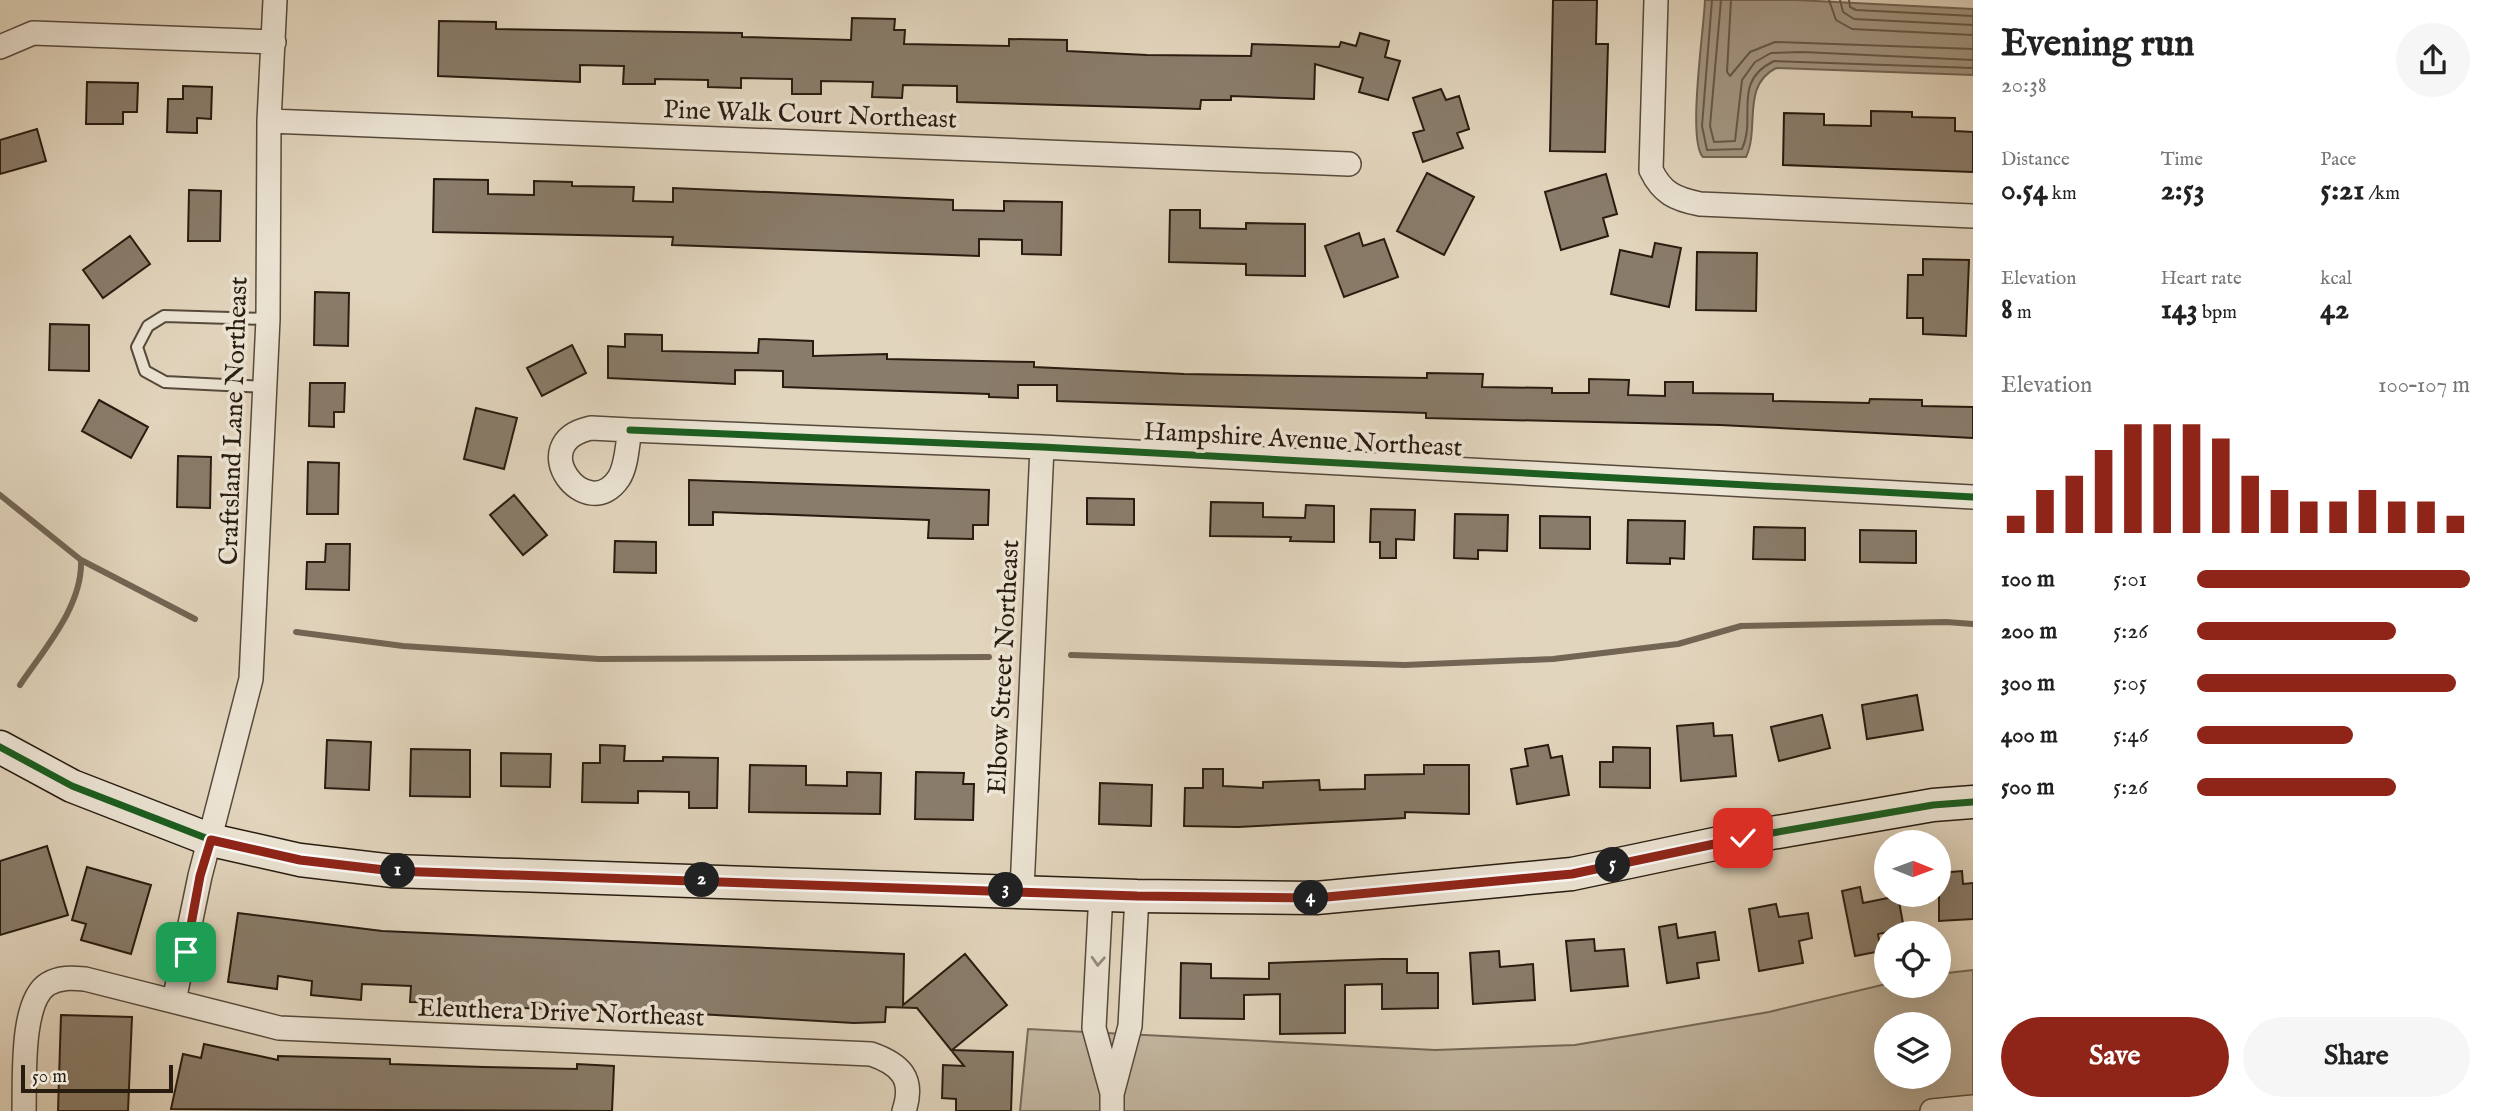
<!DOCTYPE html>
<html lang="en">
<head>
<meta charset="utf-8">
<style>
	body { margin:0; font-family:"IM FELL English",serif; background:#f6f6f6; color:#222; height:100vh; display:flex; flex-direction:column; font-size:26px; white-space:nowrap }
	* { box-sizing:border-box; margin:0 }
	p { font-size:23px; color:#767676 }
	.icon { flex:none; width:38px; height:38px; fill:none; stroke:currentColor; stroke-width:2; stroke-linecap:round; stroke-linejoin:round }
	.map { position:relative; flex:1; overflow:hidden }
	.sheet { display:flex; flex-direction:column; background:#fff; width:525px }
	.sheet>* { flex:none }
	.needle { width:46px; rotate:91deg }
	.tools { position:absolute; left:1874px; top:830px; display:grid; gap:14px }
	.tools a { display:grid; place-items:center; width:77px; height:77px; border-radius:50%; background:#fff; box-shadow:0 7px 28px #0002; font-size:35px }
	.scale { position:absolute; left:21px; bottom:18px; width:152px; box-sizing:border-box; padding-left:7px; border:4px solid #281c10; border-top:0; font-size:19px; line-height:24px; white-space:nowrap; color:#281c10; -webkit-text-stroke:5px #ece4d4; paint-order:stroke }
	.pin { position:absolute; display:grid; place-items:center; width:60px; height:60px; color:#fff; margin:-30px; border-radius:14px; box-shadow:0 4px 10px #0006 }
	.km { position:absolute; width:35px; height:35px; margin:-18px; border-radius:50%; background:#222; color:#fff; font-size:19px; line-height:35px; text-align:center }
	.round { display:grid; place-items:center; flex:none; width:74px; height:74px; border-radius:37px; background:#f6f6f6 }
	.head { display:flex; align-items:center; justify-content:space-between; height:119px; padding:0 28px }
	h1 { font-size:38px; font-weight:700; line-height:52px }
	.stats { display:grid; grid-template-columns:repeat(3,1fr); gap:10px; height:119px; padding:7px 28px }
	.stats div { display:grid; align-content:center }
	.stats b { font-size:30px; font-weight:700 }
	.stats small { font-size:19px; font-weight:400 }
	.stats p { font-size:19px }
	.chart { height:196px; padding:14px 28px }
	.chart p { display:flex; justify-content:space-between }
	.chart svg { width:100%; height:126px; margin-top:7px; stroke:#8f2418; stroke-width:6 }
	.cta { display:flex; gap:14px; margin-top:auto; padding:14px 28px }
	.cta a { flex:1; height:80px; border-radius:42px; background:#8f2418; color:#fff; font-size:28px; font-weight:700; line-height:80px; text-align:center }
	.cta a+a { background:#f6f6f6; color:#222 }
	ul { padding:0 28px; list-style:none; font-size:23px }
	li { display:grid; grid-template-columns:112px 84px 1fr; align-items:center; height:52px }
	li i { height:18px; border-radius:9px; background:#8f2418 }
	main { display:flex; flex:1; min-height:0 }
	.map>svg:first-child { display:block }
</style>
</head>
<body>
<main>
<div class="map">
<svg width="1973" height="1111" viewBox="0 0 1973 1111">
	<rect width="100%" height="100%" fill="#e2d5bd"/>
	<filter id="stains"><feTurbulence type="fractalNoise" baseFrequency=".00286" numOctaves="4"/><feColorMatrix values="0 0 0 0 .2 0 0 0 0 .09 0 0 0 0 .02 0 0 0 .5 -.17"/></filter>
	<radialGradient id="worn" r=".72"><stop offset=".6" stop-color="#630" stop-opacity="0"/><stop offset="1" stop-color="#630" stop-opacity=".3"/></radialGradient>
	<path fill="#c2b6a0" stroke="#756958" stroke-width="2" fill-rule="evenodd" d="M1973,970V1111H1020L1028,1029L1435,1050L1575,1045L1769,1012L1886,984L1939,985V974ZM1886,1024H1939V1076H1886Z"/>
	<path fill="#a39682" stroke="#726554" stroke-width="2" d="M1705,0H1796L1973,9V75L1776,68C1741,86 1760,127 1746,157H1703C1687,141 1704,29 1705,0Z"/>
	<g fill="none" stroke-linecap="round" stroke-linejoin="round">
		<path stroke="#665949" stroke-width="2" d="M1712,0L1702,126L1707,150L1742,149C1757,117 1731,82 1774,61L1973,68
			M1721,0L1710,126L1714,142L1735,141L1742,80L1755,62L1771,53L1803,52L1973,60
			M1731,0L1727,72L1730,76L1750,52L1775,42L1973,49
			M1829,0L1836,20L1852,29L1973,35
			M1840,0L1843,12L1854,19L1973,25
			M1849,0L1850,7L1856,10L1973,16"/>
		<path stroke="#726554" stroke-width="6" d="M0,495L81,560L195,619
			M296,632L403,646L599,659L989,657
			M1071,655L1405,665L1553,659L1678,644L1741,626L1946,622L1973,624
			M20,685C44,649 83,606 81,560"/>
	</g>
	<path fill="#897c6a" stroke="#281c10" stroke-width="2" d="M1553,0H1597L1596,44H1608L1605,152L1550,151Z
		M852,18L895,19L894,30H905L904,44L1009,46V39L1067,40V51L1147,55L1251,56L1252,44L1339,47L1341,42L1356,46L1360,33L1389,41L1385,57L1400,61L1388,100L1359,92L1363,78L1315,64L1314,99L1231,96V100H1201L1200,109L957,102V86L903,85L902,98L872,97L873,82L821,81V94H792V79L741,78V88L708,87V80L655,79V84H623L624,66L580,65V82L438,76L439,21L496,22V29L742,33V37L851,40Z
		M87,82L138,83L137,112H123V124H86Z
		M183,86L212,87L211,119L197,118V133L167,132L168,99H183Z
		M1441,89L1446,100L1459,96L1469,129L1457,133L1463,148L1423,162L1413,133L1424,130L1413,98Z
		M1871,111L1912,112V117L1955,118V131L1973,132V172L1783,165L1784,113L1824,114V125L1871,126Z
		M37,129L46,161L0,174V140Z
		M1427,173L1474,197L1444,255L1397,231Z
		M1606,174L1617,214L1603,218L1608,236L1561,250L1545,192Z
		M434,179L488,180V194L534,195V181L572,182V186L634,187L633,201L673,202V188L953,200V210L1004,211V201L1062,202L1061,255L1022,254V240L979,239V256L672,245L673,237L433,232Z
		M189,190L221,191L220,241H188Z
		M1170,210H1200V228L1246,229V223L1305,224V276L1246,275V264L1169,262Z
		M1359,233L1363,246L1384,239L1398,277L1344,297L1325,246Z
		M130,236L150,264L103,298L83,270Z
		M1655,243L1681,248L1669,307L1611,294L1620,250L1652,257Z
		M1697,252L1757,253L1756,311L1696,310Z
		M1923,259L1969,260L1966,336L1923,334V318H1907L1908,275H1923Z
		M315,292L349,293L348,346L314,345Z
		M50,324L89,325V371L49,370Z
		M625,334L662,335V351L758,353L759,339L813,341V356L887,354V359L1034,362V367L1184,374L1427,378V373L1483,374L1482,387L1552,388V393H1589V379L1629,380L1628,395L1665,396V382H1693V393L1773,394V401L1869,403L1870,399L1922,400V406L1973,407V438L1720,425L1426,418V413L1057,401V385H1018V398L989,397V394L783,387V371L735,370V384L608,378V346L625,347Z
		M572,345L586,373L542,396L527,368Z
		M310,383H345L344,412H334V427L309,426Z
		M99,400L148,427L131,458L82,431Z
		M476,408L517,418L504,469L464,459Z
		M178,456L211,457L210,508L177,507Z
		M308,462L339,463L338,514H307Z
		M689,480L989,490L988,525H973V539L928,538L929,520L713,512V525H689Z
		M514,495L547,535L523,555L490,515Z
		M1087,498L1134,499V525L1087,524Z
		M1211,502L1263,503V517L1305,518L1306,505L1334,506V542L1290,541L1291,537L1210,536Z
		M1371,509L1415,510L1414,540L1396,539V558H1380V542H1370Z
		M1455,514L1508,515L1507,551L1478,550V559L1454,558Z
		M1540,516L1590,517V549L1540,548Z
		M1628,520L1685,521L1684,559L1670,558V564L1627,563Z
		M1754,527L1805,528V560L1753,559Z
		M1860,530L1916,531V563L1860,562Z
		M615,541L656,542V573L614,572Z
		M326,544H350L349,590L306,589L307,562H325Z
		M1917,695L1923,730L1867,739L1862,705Z
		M1822,715L1830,748L1779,761L1771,727Z
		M1713,723L1714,736L1732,735L1736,776L1681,781L1677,726Z
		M327,740L371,742L369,790L325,788Z
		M600,745L625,746L624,761H663V757L718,758L717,808H689V792L638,791V803L582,802L583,763H600Z
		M1548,745L1551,758L1562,756L1569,795L1517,804L1511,769L1528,766L1525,749Z
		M1613,747L1650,748V788L1600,787V762H1613Z
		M411,749L470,750V797L410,796Z
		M501,753L551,754L550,787L501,786Z
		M750,765L806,766V785L847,786V772L881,773L880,814L749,812Z
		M1424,765H1469V814L1405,812V818L1238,827L1184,826L1185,788H1203V769H1223V786L1263,788V782L1319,780L1320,790L1365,789V775L1424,774Z
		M916,772L964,773L963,784H974L973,820L915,819Z
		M1100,783L1152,785L1151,826L1099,824Z
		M47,846L68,915L0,935V861Z
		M87,867L151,885L131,954L81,940L86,924L72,920Z
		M1962,871L1963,884L1973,883V919L1939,921V873Z
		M1860,887L1863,903L1898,896L1904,929L1878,934L1881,951L1855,956L1842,891Z
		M1776,904L1779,917L1808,913L1812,938L1799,941L1803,963L1759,971L1749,909Z
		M238,913L382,931L904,954L903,1005L965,954L1007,1005L952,1050L1013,1052L1011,1111H956V1099L942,1098L943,1065L964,1066L917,1008L886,1007L885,1022L854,1023L646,1011L472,1007V1003L410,1002L411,986L362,984L361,1000L311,995L312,981L278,976L277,989L228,982Z
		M1676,924L1678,938L1715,932L1719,960L1697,963L1699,978L1667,983L1659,927Z
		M1594,939L1595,951L1624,949L1628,986L1571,991L1566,941Z
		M1499,951L1500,967L1533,964L1535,1000L1473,1004L1470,953Z
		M1382,959H1407V973H1438V1008L1382,1009V984L1345,985V1033L1280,1034V994L1244,995V1019L1180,1018L1181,963L1211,964V978L1269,979V963Z
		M61,1015L132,1017L128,1111H58Z
		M204,1044L278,1060V1056L390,1059V1064L484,1067L577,1069V1064L614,1066L612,1111L171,1109L183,1054L201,1058Z"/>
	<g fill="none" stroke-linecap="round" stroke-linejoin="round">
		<g stroke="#564a3b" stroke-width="14">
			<path id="lane" d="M264,387L165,382L145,371L137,347L148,326L164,316L268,319"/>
		</g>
		<g stroke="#564a3b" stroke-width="26">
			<path id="street" d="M1656,0L1651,170C1662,193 1675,199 1700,204L1973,216
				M0,47L33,33L274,42
				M269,121L1349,164
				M591,428L630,430C627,445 627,465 619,478C587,527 522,443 591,428Z
				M630,430L1042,447L1973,497
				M1022,890L1042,447
				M1101,892L1094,1028L1112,1093
				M174,1001L200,876L251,679L268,319L269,121L275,0
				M24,1111C25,1081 20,1001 48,984C60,977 72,978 85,979L279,1028L871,1054C900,1064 915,1078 904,1111
				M1112,1111V1094L1130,1026L1137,896
				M1932,1111L1973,1107"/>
		</g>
		<g stroke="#281c10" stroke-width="35">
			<path id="secondary" d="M0,747L72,786L211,840L300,860L393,871L1137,896L1316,898L1572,874L1743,838L1933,805L1973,802"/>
		</g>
		<use href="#lane" stroke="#ece4d4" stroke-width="10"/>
		<use href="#street" stroke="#ece4d4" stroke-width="23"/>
		<use href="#secondary" stroke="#ece4d4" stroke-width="32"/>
		<g stroke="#ece4d4" stroke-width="11">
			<path id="cycleway" d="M630,430L1042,447L1973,497
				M0,747L72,786L211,840L300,860L393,871L1137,896L1316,898L1572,874L1743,838L1933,805L1973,802"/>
		</g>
		<use href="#cycleway" stroke="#1b5e20" stroke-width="7"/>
	</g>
	<defs><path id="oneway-chevron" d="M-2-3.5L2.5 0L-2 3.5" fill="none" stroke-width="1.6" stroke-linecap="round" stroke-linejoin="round" transform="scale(1.75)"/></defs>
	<use stroke="#948a7c" href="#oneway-chevron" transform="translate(1098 961) rotate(93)"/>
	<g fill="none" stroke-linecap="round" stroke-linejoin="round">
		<g stroke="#fff" stroke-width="14">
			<path id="route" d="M186,952L200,876L211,840L300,860L393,871L1137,896L1316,898L1572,874L1743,838"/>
		</g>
		<use href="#route" stroke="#8f2418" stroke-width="9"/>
	</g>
	<g text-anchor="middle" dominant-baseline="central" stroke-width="7" stroke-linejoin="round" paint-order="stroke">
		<g font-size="26" fill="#281c10" stroke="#ece4d4">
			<text transform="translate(810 115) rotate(2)">Pine Walk Court Northeast</text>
			<text transform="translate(234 421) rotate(-88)">Craftsland Lane Northeast</text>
			<text transform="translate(1303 440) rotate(3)">Hampshire Avenue Northeast</text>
			<text transform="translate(1004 667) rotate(-87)">Elbow Street Northeast</text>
			<text transform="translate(561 1013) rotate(2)">Eleuthera Drive Northeast</text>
		</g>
	</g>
	<rect width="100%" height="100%" filter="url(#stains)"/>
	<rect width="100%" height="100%" fill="url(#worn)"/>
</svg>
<div class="tools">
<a><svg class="needle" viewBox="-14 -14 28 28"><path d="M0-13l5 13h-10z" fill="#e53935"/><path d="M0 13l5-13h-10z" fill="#767676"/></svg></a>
<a><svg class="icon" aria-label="locate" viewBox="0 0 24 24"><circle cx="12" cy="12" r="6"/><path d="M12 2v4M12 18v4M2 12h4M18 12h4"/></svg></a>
<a><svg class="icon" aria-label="layers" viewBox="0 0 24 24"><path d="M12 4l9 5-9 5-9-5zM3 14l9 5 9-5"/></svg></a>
</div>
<div class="scale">50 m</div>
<div class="pin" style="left:186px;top:952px;background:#1e9e55"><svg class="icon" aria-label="arrive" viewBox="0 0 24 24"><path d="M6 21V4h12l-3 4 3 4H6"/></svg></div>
<div class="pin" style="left:1743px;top:838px;background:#d93025"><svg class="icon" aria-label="check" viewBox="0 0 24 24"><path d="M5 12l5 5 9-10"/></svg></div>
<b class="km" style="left:398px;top:871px">1</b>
<b class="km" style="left:702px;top:880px">2</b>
<b class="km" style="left:1006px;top:890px">3</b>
<b class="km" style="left:1311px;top:898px">4</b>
<b class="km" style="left:1613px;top:865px">5</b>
</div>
<section class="sheet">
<div class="head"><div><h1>Evening run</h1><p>20:38</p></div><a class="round"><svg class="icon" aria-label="share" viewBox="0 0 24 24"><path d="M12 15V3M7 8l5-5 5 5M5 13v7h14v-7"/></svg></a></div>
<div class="stats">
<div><p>Distance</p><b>0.54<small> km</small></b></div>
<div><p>Time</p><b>2:53</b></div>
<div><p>Pace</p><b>5:21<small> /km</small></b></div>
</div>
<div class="stats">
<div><p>Elevation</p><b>8<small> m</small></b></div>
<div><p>Heart rate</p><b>143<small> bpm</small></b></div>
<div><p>kcal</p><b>42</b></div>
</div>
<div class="chart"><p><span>Elevation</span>100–107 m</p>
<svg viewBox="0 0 160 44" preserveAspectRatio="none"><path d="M5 44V38M15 44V29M25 44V24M35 44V15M45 44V6M55 44V6M65 44V6M75 44V11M85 44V24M95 44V29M105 44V33M115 44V33M125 44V29M135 44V33M145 44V33M155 44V38"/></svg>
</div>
<ul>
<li><b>100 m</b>5:01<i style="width:100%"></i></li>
<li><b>200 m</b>5:26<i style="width:73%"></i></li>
<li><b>300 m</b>5:05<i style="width:95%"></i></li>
<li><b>400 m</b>5:46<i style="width:57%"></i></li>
<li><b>500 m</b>5:26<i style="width:73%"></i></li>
</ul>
<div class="cta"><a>Save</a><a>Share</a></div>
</section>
</main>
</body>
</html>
